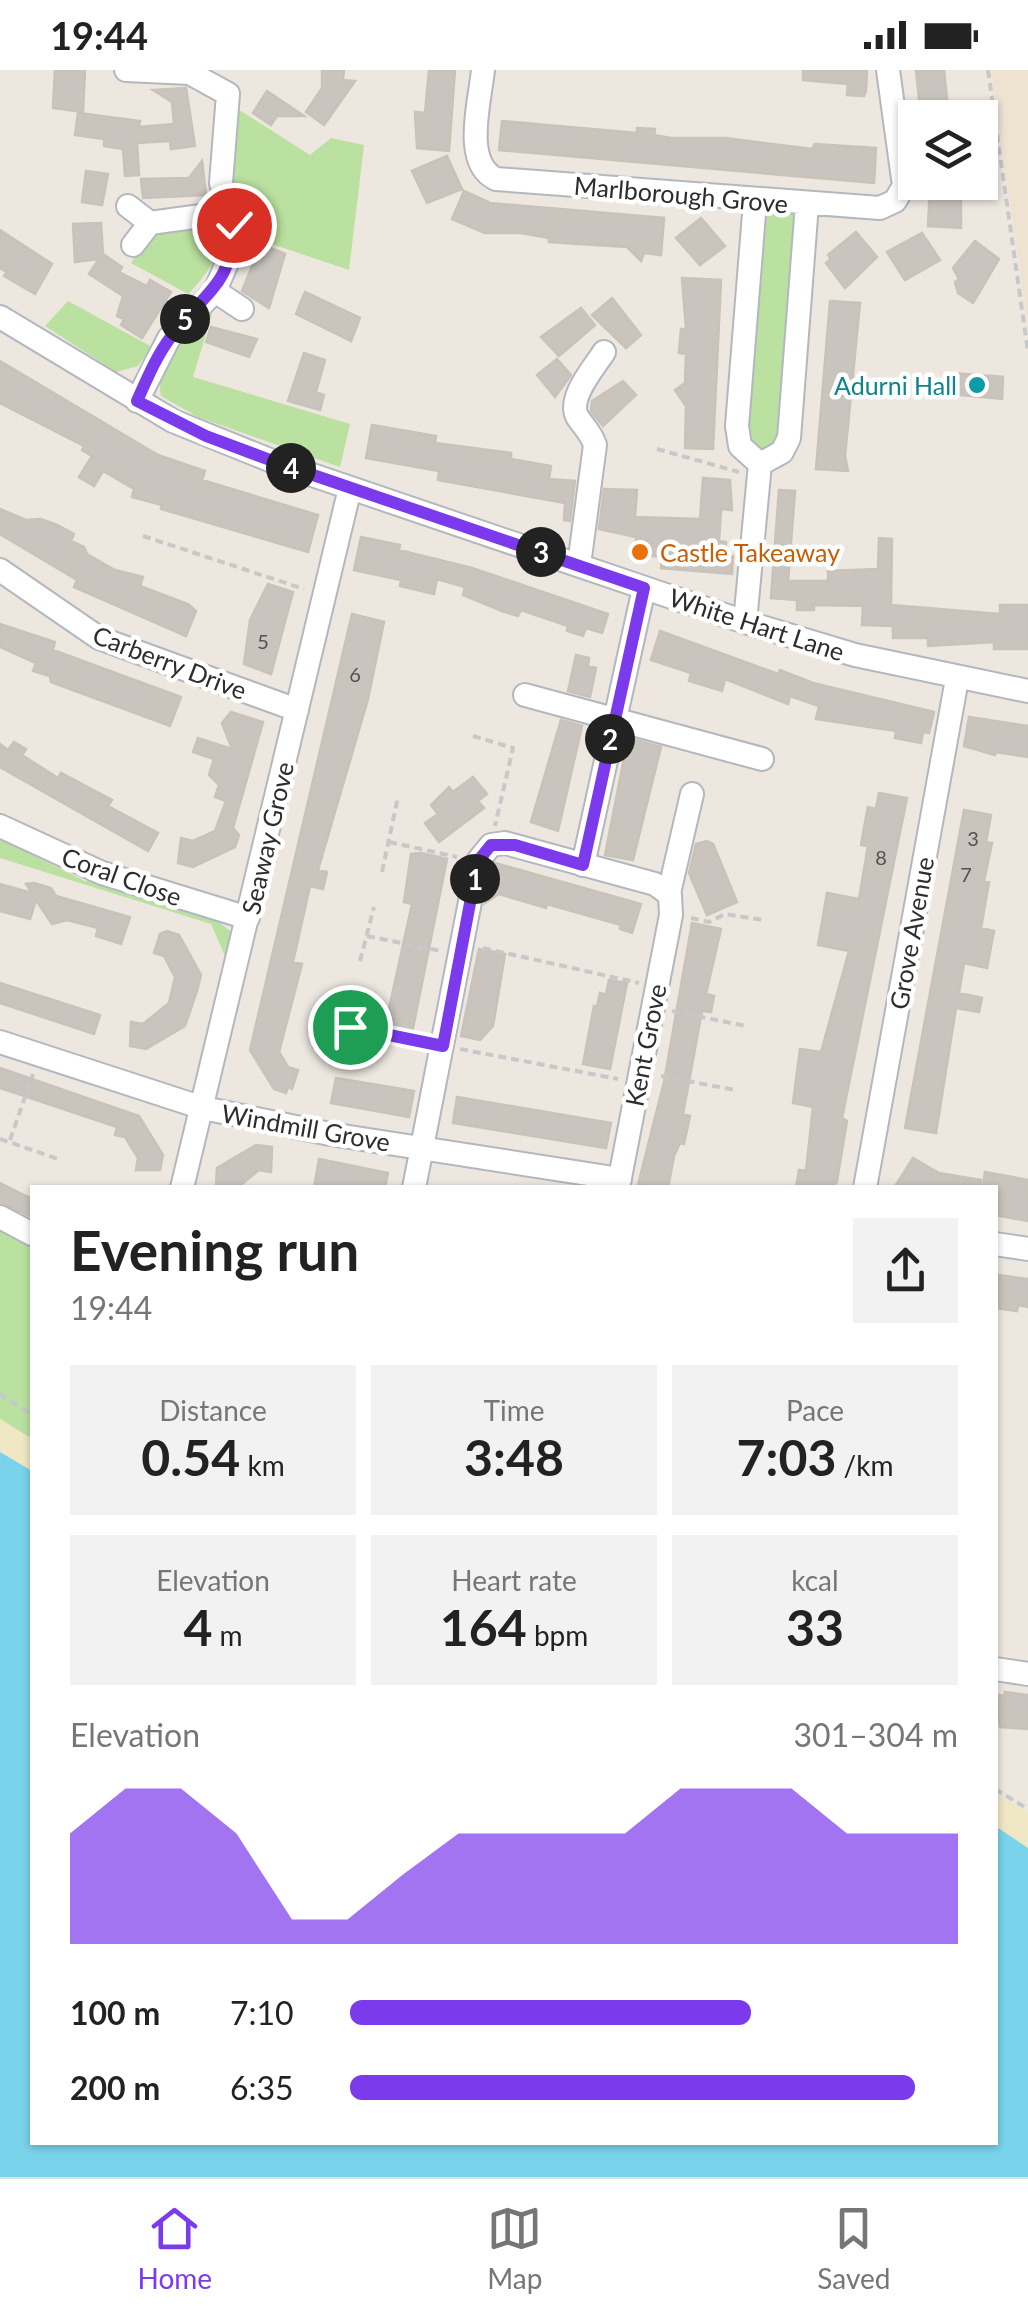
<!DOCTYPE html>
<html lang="en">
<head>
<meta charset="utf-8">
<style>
	body { margin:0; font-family:Lato,sans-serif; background:#f2f2f2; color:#222; height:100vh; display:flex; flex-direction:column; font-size:38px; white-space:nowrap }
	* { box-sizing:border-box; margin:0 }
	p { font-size:32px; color:#767676 }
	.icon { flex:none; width:55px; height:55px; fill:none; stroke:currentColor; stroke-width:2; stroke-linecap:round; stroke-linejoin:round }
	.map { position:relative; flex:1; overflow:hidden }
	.drawer { position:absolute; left:30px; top:1115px; width:968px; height:960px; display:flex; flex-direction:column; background:#fff; border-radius:0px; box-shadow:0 2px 8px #0004 }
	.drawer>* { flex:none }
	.fabs { position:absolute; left:898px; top:30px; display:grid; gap:20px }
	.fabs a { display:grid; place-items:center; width:100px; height:100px; border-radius:0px; background:#fff; box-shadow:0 2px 8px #0004; font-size:50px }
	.pin { position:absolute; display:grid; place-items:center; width:85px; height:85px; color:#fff; margin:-42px; border:5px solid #fff; border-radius:50%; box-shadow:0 2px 10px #0007 }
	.km { position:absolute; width:50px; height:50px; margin:-25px; border-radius:50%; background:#222; color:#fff; font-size:28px; line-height:50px; text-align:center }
	.round { display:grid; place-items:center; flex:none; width:105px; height:105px; border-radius:0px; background:#f2f2f2 }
	.head { display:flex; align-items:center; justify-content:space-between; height:170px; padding:0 40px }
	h1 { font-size:55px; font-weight:700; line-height:75px }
	.metrics { display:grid; grid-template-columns:repeat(3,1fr); gap:15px; height:170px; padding:10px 40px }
	.metrics div { display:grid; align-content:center; border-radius:0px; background:#f2f2f2; text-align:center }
	.metrics b { font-size:50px; font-weight:700 }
	.metrics small { font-size:28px; font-weight:400 }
	.metrics p { font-size:28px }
	.chart { height:280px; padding:20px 40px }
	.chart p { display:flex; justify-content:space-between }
	.chart svg { width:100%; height:180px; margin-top:10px; fill:#7c3aed; opacity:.7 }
	ul { padding:0 40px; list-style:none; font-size:32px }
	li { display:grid; grid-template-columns:160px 120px 1fr; align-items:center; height:75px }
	li i { height:25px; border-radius:12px; background:#7c3aed }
	.status { display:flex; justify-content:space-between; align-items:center; height:70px; padding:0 50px; background:#fff; direction:ltr }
	.status svg { height:28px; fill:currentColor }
	.tab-bar { display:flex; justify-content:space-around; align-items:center; height:140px; border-top:2px solid #e0e0e0; background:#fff; font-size:28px; color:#767676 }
	.tab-bar a { display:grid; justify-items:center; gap:5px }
	.tab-bar .current { color:#7c3aed }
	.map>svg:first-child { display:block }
</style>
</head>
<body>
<div class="status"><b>19:44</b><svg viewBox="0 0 49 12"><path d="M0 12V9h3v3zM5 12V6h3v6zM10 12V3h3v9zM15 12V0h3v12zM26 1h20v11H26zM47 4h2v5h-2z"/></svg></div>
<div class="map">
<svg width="1028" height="2107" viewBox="0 0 1028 2107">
	<rect width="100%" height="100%" fill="#ede7e0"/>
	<path fill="#eee2d1" d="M991,0H1028V252L1006,106Z"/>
	<path fill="#bae19f" d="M233,36L310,85L331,68L364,75L349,200L245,165L232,114Z
		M767,139L792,140L800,147L782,366L767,386L747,376L762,145Z
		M211,155L222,164C218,190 206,205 188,224L131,193L151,161Z
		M68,231L152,277L138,296L116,302L45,256Z
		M212,244L193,307L350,354L340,397L198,347L161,326C154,297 188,266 205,246Z
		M0,769L85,811L97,809L213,847L231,862L226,888L211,854L0,788Z
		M0,1154L32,1168V1369L0,1349Z"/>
	<path fill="#f0e7c5" d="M0,1349L32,1369V1447L0,1429Z
		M995,1724L1028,1742V1818L995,1799Z"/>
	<path fill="#79d3ea" d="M0,1382L32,1401V2072H995V1756L1028,1778V2107H0Z"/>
	<path fill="#c9c5be" stroke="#c9c2b9" stroke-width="2.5" d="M55,0H85L83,42L53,38Z
		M322,0H344L343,10L355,11L324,55L306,42L322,18Z
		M429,0H455L449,81L417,78L415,42L425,43Z
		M803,0H867L866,21L864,26L847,25L848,14L803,10Z
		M916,0H944L949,48H921Z
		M186,18L195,76L171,79L170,71L137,73L139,105L125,106L123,79L104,76V69L75,65L78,43L140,51L139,57L174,54L172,32L153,20Z
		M267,21L304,46H277L271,55L253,43Z
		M502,51L637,63V58L655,59L654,65L671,68H725L812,79L815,74L876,78L874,113L499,80Z
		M447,86L462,119L427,133L412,101Z
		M202,91L206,125L143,128L141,109L189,108Z
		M86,101L108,104L102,135L82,132Z
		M930,118L961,120V158L928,156Z
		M464,121L490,133L664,148L661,185L644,183L641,191L627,177L549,172V168L521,163H485L452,149Z
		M701,148L725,176L700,195L676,168Z
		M101,153L103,184L122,197L119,202L147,216L150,210L171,222L142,268L121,255L124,249L117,246L123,226L89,204L99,189L75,192L73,154Z
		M0,160L52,194L35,224L4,206L7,202L0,198Z
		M856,162L877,187L845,218L826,193L831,189L828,185Z
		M922,163L940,190L905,210L887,182Z
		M975,171L999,189L973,233L958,223L955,212L959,209L953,198Z
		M261,174L285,184L269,238L242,221Z
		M682,208L721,210L713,379L685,378L686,336L675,320L685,313L686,284L679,283L681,259H686Z
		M305,222L360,248L351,271L296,244Z
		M612,228L641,265L626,278L592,245Z
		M830,231L860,233L845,386L848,401L816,399Z
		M581,238L595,255L559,286L541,267Z
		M211,257L257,269L249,287L206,272Z
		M304,283L325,290L316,322L324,325L320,340L288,331Z
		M557,289L571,305L555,327L537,305Z
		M0,291L158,385L205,401L202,410L318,445L308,482L161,439L162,435L132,427L134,419L103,401L94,416L79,407L92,386L82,380L84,376L0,333Z
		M952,303L1003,307L1002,329L951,324Z
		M623,311L636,325L603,356L591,341L592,331Z
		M372,355L436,366L435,373L511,383V389L551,396L549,409L575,411L570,451L564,450L565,433L438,410L439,401L366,388Z
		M703,408L730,410L732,440L721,439L719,471L726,472V486H733L732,504L661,498L662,487L635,484L636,467L599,459L604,419L637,420L635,447L700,449Z
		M779,420L795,421L788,511H828V501L878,499L879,468L892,469L891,535L1000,544V535H1028V579H994V572L928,576V568H893V556L862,555L863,536L814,535V540H797V530L771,528Z
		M0,439L26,450L41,449L57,455L74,464L71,471L84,477L87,484L115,500L143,507L140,516L188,534L196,541L186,566L74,517L77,510L0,464Z
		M361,467L400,475L399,480L472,498L608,544L602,563L586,558L583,566L567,561L568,556L521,540L518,546L502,541L463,525L465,517L437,509L434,524L400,516L401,510L354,500Z
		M268,514L293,522L271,604L244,594L250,550Z
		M352,544L384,552L368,629L318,800L327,802L323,819L310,816L293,892L302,894L279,982L288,997L298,1000L292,1019L288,1017L286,1023L274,1019L250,980Z
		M0,554L55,572L53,580L181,627L170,656L51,612L50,606L33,601L36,593L0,577Z
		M660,561L778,604L780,600L813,613L934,642L929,663L923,662L921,673L895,668L896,661L816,649L819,636L790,626L788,634L725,609L722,621L689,611L691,603L651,590Z
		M576,585L589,588L588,596L596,598L590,627L568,621Z
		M231,642L263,652L233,758L239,765L235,777L193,797L178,793L181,768L193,771L215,761L226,731L215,727L219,715L209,705L214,689L193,682L198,668L232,679L222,653Z
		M969,647L1028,656V687L996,682L995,685L964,676Z
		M561,650L582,656L558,761L531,752Z
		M628,668L661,677L633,790L605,785Z
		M14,672L26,679L22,685L58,708L61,703L112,730L108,736L158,763L148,781L0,697V674L8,680Z
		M473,707L487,724L478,731L484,738L439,772L425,753L438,744L431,735L449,717L453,722Z
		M879,723L907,728L842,1048L847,1051L837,1111L833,1118H796L799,1100L806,1101L813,1037L793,1033L800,979L821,982L849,881L818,875L827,823L859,829L868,776L861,775L866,747L868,737L876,739Z
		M964,740L991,745L986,772L992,773L984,811L989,812L981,858L994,861L987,898L964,893L959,923L982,928L979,942L956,938L936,1063L905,1058Z
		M707,771L713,774L737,832L707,845L689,803L696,774Z
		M421,783L447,789L412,963L385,957L412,834L404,832L411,784Z
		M495,793L641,834L632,863L620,859L621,855L547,834L546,838L499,824L485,833Z
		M34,813L51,818L56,826L130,847L121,874L96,866L98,858L67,850L52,854L36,830L30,849L0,841V814L32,823L26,814Z
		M692,853L721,859L706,924L714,926L711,942L702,941L688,1017L683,1044L690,1046L684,1074L680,1073L674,1086L668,1118L638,1115L664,1012Z
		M167,861L179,865L201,905L197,921L185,956L146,979L130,976L131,952L143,954L169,933L175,907L164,886L154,883L160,864Z
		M479,879L505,884L493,956L480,970L461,966Z
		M609,910L627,913L610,999L583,994L594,936L597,937L600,923L606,925Z
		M0,913L100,945L94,964L0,933Z
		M0,998L139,1046L163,1085L160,1100H136L138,1088L125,1067L115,1065L117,1057L0,1018Z
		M336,1008L414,1021L409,1047L331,1033Z
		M457,1027L611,1053L606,1078L453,1053Z
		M256,1075L272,1077L271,1102L259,1100L237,1118H216L217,1098Z
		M913,1088L939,1103L981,1110L980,1118H894Z
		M319,1089L388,1103L385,1118H314Z
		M985,1102L1028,1110V1118H1019L1028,1119V1151L995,1145V1118H983Z
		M0,1113L32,1129V1147L0,1132Z
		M998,1205L1028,1209V1237L1018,1235L1017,1241L995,1238Z
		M1005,1622L1028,1625V1659L1000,1657L995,1624L1004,1626Z"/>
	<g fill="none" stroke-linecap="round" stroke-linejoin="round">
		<g stroke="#b3b7bf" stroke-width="26">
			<path id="minor" d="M126,0L190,3L228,24L221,113L234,155L233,179L215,221L169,268L137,331
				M483,0C480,31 462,93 496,109L880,138L895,131L904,116L888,0
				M755,131L737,356L740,376L760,394L782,382L789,368L807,134
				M128,136L150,153L133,175
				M150,153L230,142
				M215,221L242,239
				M0,247L173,351L277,393L745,552L855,585L1028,621
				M579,495L595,375C591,363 585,358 578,348C566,329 594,298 604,282
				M0,500L99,568L297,640
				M745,552L760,394
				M525,625L762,689
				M0,756L102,803L248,848
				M583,795L644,518
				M669,823L692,724
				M0,972L203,1038L330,1064L620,1109
				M182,1118L350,418
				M414,1118L478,791L491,775L505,773L655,814L670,825L671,845L618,1118
				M865,1118L957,609
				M0,1147L32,1164
				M995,1174L1028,1179
				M995,1599L1028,1604"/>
		</g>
		<path stroke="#c8c8c8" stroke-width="4" stroke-dasharray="8 5" stroke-linecap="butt" d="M988,0L1028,282
			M657,379L739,402
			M143,466L304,519
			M473,666L513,678L495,756
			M389,772L457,787
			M382,802L398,727
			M691,848L709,852L725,844L763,850
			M367,866L441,881
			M483,878L639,913
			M360,891L374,837
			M355,938L350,957L421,971
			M672,941L746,956
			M460,979L618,1009
			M661,1006L735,1020
			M0,1069L61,1090
			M10,1070L33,1004
			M0,1324L32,1345
			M995,1719L1028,1739"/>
		<use href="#minor" stroke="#fff" stroke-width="22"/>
	</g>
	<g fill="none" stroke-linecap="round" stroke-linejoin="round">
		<g stroke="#fff" stroke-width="20">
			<path id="route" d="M234,155C232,218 202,223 170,268C156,287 147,309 137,331L206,366L278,393L644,518L583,795L515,775H491L478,791L443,976L350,957"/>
		</g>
		<use href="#route" stroke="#7c3aed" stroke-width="12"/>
	</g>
	<circle fill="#0f9aa8" stroke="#fff" stroke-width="4" cx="977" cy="315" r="10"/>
	<circle fill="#e8710a" stroke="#fff" stroke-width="4" cx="640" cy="482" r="10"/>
	<g text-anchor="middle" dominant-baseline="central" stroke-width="9" stroke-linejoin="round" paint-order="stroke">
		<g font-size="20" fill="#545351">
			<text x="263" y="571">5</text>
			<text x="355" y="604">6</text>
			<text x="973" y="768">3</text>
			<text x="881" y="787">8</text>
			<text x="966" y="804">7</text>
		</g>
		<g font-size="25" fill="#2d2d2d" stroke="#fff">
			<text transform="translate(681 124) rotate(5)">Marlborough Grove</text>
			<text transform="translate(757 554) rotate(18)">White Hart Lane</text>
			<text transform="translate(170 592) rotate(21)">Carberry Drive</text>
			<text transform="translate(267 768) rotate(-77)">Seaway Grove</text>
			<text transform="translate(122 806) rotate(20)">Coral Close</text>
			<text transform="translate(911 863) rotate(-80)">Grove Avenue</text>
			<text transform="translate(645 975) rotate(-79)">Kent Grove</text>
			<text transform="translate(306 1057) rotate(10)">Windmill Grove</text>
		</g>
		<g font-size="25" fill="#0d838f" stroke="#fff" text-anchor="end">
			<text x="957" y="315">Adurni Hall</text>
		</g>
		<g font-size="25" fill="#c56008" stroke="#fff" text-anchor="start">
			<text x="660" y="482">Castle Takeaway</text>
		</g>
	</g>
</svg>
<div class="fabs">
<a><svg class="icon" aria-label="layers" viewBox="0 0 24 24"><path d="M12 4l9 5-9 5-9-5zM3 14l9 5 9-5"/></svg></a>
</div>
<div class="pin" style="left:350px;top:957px;background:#1e9e55"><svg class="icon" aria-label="arrive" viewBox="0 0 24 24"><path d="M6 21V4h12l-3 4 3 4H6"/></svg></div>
<div class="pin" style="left:234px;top:155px;background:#d93025"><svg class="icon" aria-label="check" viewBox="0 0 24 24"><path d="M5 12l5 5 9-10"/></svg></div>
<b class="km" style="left:475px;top:809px">1</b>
<b class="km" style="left:610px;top:669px">2</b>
<b class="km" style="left:541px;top:482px">3</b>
<b class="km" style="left:291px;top:398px">4</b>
<b class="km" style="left:185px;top:249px">5</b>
<section class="drawer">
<div class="head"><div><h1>Evening run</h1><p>19:44</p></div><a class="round"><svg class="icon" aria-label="share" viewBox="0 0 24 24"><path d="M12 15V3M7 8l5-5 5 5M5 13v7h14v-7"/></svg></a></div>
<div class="metrics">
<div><p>Distance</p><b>0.54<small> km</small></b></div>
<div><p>Time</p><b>3:48</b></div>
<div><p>Pace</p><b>7:03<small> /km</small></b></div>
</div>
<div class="metrics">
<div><p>Elevation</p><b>4<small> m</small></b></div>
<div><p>Heart rate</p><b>164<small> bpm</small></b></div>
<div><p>kcal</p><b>33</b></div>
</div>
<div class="chart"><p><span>Elevation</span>301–304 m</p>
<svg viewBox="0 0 160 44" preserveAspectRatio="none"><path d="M0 44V17L10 6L20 6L30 17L40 38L50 38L60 27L70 17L80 17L90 17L100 17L110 6L120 6L130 6L140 17L150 17L160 17V44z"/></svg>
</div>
<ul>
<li><b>100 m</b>7:10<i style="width:66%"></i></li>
<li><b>200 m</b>6:35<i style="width:93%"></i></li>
</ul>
</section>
</div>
<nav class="tab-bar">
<a class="current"><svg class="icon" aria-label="home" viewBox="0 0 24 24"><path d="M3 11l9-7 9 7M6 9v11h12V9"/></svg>Home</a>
<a><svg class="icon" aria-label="map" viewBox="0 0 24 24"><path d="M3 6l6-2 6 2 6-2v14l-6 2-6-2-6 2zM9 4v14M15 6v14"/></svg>Map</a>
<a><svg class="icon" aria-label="saved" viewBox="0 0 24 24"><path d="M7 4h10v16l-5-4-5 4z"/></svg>Saved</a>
</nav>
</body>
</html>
